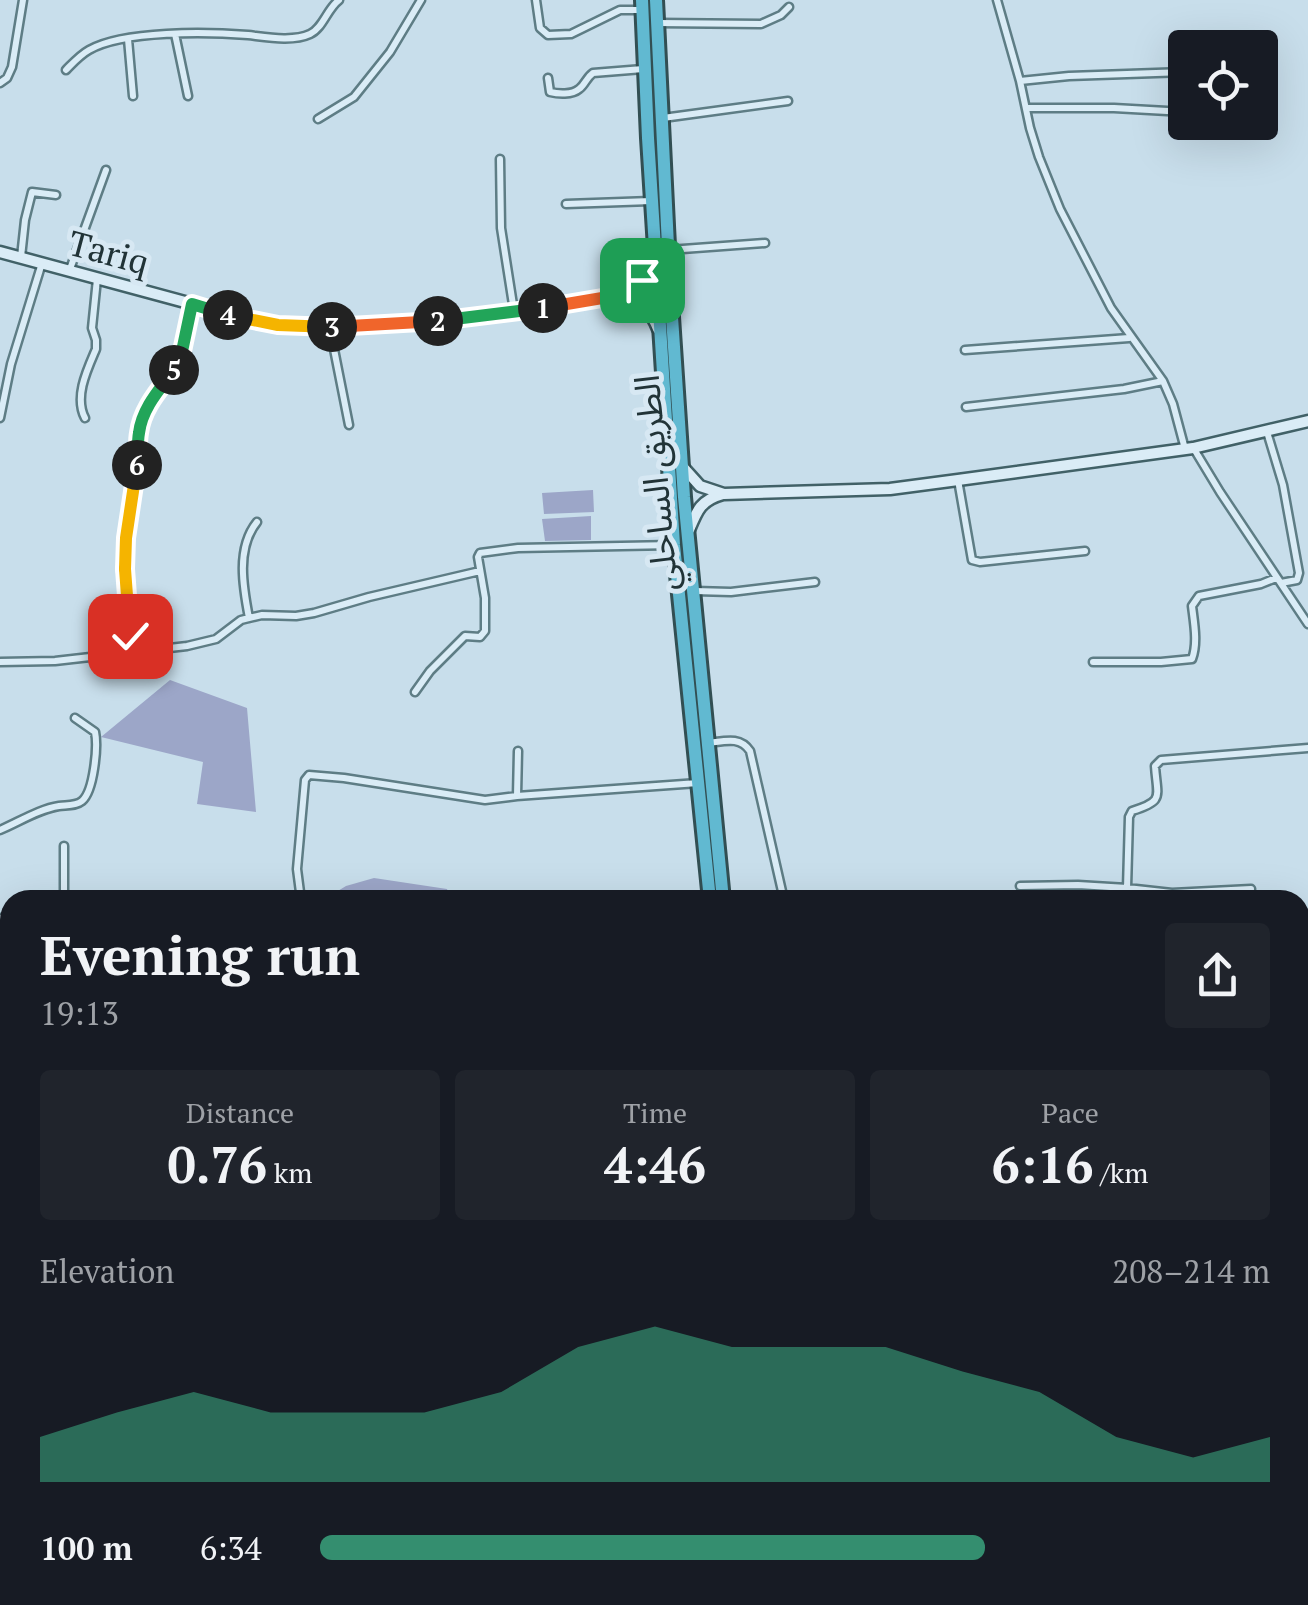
<!DOCTYPE html>
<html lang="en">
<head>
<meta charset="utf-8">
<style>
	body { margin:0; font-family:"PT Serif","Noto Sans Arabic",serif; background:#20242c; color:#f1f3f6; height:100vh; display:flex; flex-direction:column; font-size:38px; white-space:nowrap }
	* { box-sizing:border-box; margin:0 }
	p { font-size:32px; color:#9ea1a6 }
	.icon { flex:none; width:55px; height:55px; fill:none; stroke:currentColor; stroke-width:2; stroke-linecap:round; stroke-linejoin:round }
	.map { position:relative; flex:1; overflow:hidden }
	.details { position:absolute; left:0px; top:890px; width:1310px; height:715px; display:flex; flex-direction:column; background:#171b24; border-radius:30px 30px 0 0; box-shadow:0 10px 40px #0002 }
	.details>* { flex:none }
	.tools { position:absolute; left:1168px; top:30px; display:grid; gap:20px }
	.tools a { display:grid; place-items:center; width:110px; height:110px; border-radius:10px; background:#171b24; box-shadow:0 10px 40px #0002; font-size:50px }
	.pin { position:absolute; display:grid; place-items:center; width:85px; height:85px; color:#fff; margin:-42px; border-radius:20px; box-shadow:0 5px 15px #0006 }
	.km { position:absolute; width:50px; height:50px; margin:-25px; border-radius:50%; background:#222; color:#fff; font-size:28px; line-height:50px; text-align:center }
	.round { display:grid; place-items:center; flex:none; width:105px; height:105px; border-radius:10px; background:#20242c }
	.head { display:flex; align-items:center; justify-content:space-between; height:170px; padding:0 40px }
	h1 { font-size:55px; font-weight:700; line-height:75px }
	.metrics { display:grid; grid-template-columns:repeat(3,1fr); gap:15px; height:170px; padding:10px 40px }
	.metrics div { display:grid; align-content:center; border-radius:10px; background:#20242c; text-align:center }
	.metrics b { font-size:50px; font-weight:700 }
	.metrics small { font-size:28px; font-weight:400 }
	.metrics p { font-size:28px }
	.chart { height:280px; padding:20px 40px }
	.chart p { display:flex; justify-content:space-between }
	.chart svg { width:100%; height:180px; margin-top:10px; fill:#348e6f; opacity:.7 }
	ul { padding:0 40px; list-style:none; font-size:32px }
	li { display:grid; grid-template-columns:160px 120px 1fr; align-items:center; height:75px }
	li i { height:25px; border-radius:12px; background:#348e6f }
	.map>svg:first-child { display:block }
</style>
</head>
<body>
<div class="map">
<svg width="1308" height="1605" viewBox="0 0 1308 1605">
	<rect width="100%" height="100%" fill="#c8deeb"/>
	<path fill="#b6cbdf" d="M0,1212L10,1213V1381L0,1333Z"/>
	<path fill="#9ca6c8" d="M593,490L594,512L544,514L542,493Z
		M591,516V540L545,541L542,519Z
		M170,680L247,708L256,812L197,804L203,762L101,737Z
		M374,878L447,889L451,900H323L346,886Z
		M215,1595H396L391,1605H216Z"/>
	<g fill="none" stroke-linecap="round" stroke-linejoin="round">
		<g stroke="#5e7d85" stroke-width="11">
			<path id="street" d="M536,0L540,28L548,35L571,34L620,10H641
				M997,0L1020,81L1030,128L1039,157L1060,209L1111,308L1163,381L1173,404L1185,449
				M657,23L761,24L781,15L789,7
				M175,34L188,96
				M128,39L133,96
				M66,70C73,63 80,55 89,50C124,30 208,32 248,35C266,37 293,42 310,34C323,28 327,9 339,0
				M548,78L550,92C558,94 572,95 579,89C585,85 586,78 593,73L643,69
				M1020,81L1069,76L1185,72
				M0,83L7,78L12,67L23,0
				M1026,108H1114L1185,112
				M663,118L788,101
				M318,119L354,97L390,52L421,0
				M500,159L501,228L514,311
				M566,204L651,201
				M669,250L765,243
				M21,257L25,220L32,192L56,195
				M70,269L106,170
				M330,329L349,425
				M965,350L1129,338
				M966,407L1124,389L1163,381
				M0,418L11,364L42,263
				M85,418C74,397 87,370 96,349V340L92,328L97,279
				M1267,432L1283,485L1299,573L1297,580L1281,583
				M1194,449L1220,492L1308,624
				M958,480L972,560L980,562L1085,551
				M695,591L731,592L815,582
				M249,618C243,587 236,548 257,522
				M132,651L124,557L136,476L140,428L149,404L176,367L181,356L192,305
				M0,662L55,661L187,646L216,639L241,620L249,618L262,615L296,616L314,613L369,597L480,571
				M1093,662H1161L1192,659C1198,643 1194,623 1192,606L1199,596L1261,584L1276,578
				M415,692L430,671L465,636L480,637L485,631V598L478,557L480,553L518,548L673,545
				M709,743C725,741 740,736 750,751L784,900
				M517,796L518,751
				M0,830C19,822 39,809 59,806C67,805 76,806 82,801C94,791 98,746 95,732L75,718
				M1020,886L1078,885L1127,888L1129,817L1132,811C1165,801 1157,797 1155,766L1161,760L1308,748
				M1127,888L1172,893L1251,889
				M64,900V846
				M301,900L297,869L305,780L309,775L344,778L485,800L517,796L698,783
				M0,918L10,919
				M1300,1048L1308,1034
				M0,1083L10,1086
				M0,1161L10,1098
				M0,1404L7,1439
				M1101,1595L1154,1597L1155,1605
				M1153,1595L1154,1597L1230,1595
				M875,1605V1595"/>
		</g>
		<g stroke="#416167" stroke-width="15">
			<path id="secondary" d="M0,252L259,322L329,328L436,321L563,305L620,295L642,279L653,258
				M621,295C640,300 651,311 658,329
				M682,466L700,486L724,494L890,489L958,480L1193,448L1308,421
				M689,530C697,510 701,500 723,494"/>
		</g>
		<g stroke="#324f53" stroke-width="18">
			<path id="highway" d="M642,0L648,138L674,545L710,900
				M656,0L670,287L684,497L723,900
				M783,1595L784,1605
				M796,1595L797,1605"/>
		</g>
		<use href="#street" stroke="#daecf6" stroke-width="6"/>
		<use href="#secondary" stroke="#daecf6" stroke-width="10"/>
		<use href="#highway" stroke="#61b9d1" stroke-width="12"/>
	</g>
	<g fill="none" stroke-linecap="round" stroke-linejoin="round">
		<g stroke="#fff" stroke-width="20">
			<path id="split-1" d="M543,308L620,295L642,280"/>
		</g>
		<g stroke="#fff" stroke-width="20">
			<path id="split-2" d="M438,321L543,308"/>
		</g>
		<g stroke="#fff" stroke-width="20">
			<path id="split-3" d="M332,327L438,321"/>
		</g>
		<g stroke="#fff" stroke-width="20">
			<path id="split-4" d="M228,315L278,325L332,327"/>
		</g>
		<g stroke="#fff" stroke-width="20">
			<path id="split-5" d="M174,370L181,356L192,304L228,315"/>
		</g>
		<g stroke="#fff" stroke-width="20">
			<path id="split-6" d="M137,465C139,454 137,443 139,433C142,408 160,389 174,370"/>
		</g>
		<g stroke="#fff" stroke-width="20">
			<path id="split-7" d="M125,569L126,538L137,465"/>
		</g>
		<g stroke="#fff" stroke-width="20">
			<path id="split-8" d="M125,569L130,636"/>
		</g>
		<use href="#split-1" stroke="#f0652b" stroke-width="12"/>
		<use href="#split-2" stroke="#22a559" stroke-width="12"/>
		<use href="#split-3" stroke="#f0652b" stroke-width="12"/>
		<use href="#split-4" stroke="#f5b400" stroke-width="12"/>
		<use href="#split-5" stroke="#22a559" stroke-width="12"/>
		<use href="#split-6" stroke="#22a559" stroke-width="12"/>
		<use href="#split-7" stroke="#f5b400" stroke-width="12"/>
		<use href="#split-8" stroke="#f5b400" stroke-width="12"/>
	</g>
	<g text-anchor="middle" dominant-baseline="central" stroke-width="10" stroke-linejoin="round" paint-order="stroke">
		<g font-size="35" fill="#213337" stroke="#d7e8f3">
			<text transform="translate(109 252) rotate(15)">Tariq</text>
			<text transform="translate(655 483) rotate(-95)">الطريق الساحلي</text>
		</g>
	</g>
</svg>
<div class="tools">
<a><svg class="icon" aria-label="locate" viewBox="0 0 24 24"><circle cx="12" cy="12" r="6"/><path d="M12 2v4M12 18v4M2 12h4M18 12h4"/></svg></a>
</div>
<div class="pin" style="left:642px;top:280px;background:#1e9e55"><svg class="icon" aria-label="arrive" viewBox="0 0 24 24"><path d="M6 21V4h12l-3 4 3 4H6"/></svg></div>
<div class="pin" style="left:130px;top:636px;background:#d93025"><svg class="icon" aria-label="check" viewBox="0 0 24 24"><path d="M5 12l5 5 9-10"/></svg></div>
<b class="km" style="left:543px;top:308px">1</b>
<b class="km" style="left:438px;top:321px">2</b>
<b class="km" style="left:332px;top:327px">3</b>
<b class="km" style="left:228px;top:315px">4</b>
<b class="km" style="left:174px;top:370px">5</b>
<b class="km" style="left:137px;top:465px">6</b>
<section class="details">
<div class="head"><div><h1>Evening run</h1><p>19:13</p></div><a class="round"><svg class="icon" aria-label="share" viewBox="0 0 24 24"><path d="M12 15V3M7 8l5-5 5 5M5 13v7h14v-7"/></svg></a></div>
<div class="metrics">
<div><p>Distance</p><b>0.76<small> km</small></b></div>
<div><p>Time</p><b>4:46</b></div>
<div><p>Pace</p><b>6:16<small> /km</small></b></div>
</div>
<div class="chart"><p><span>Elevation</span>208–214 m</p>
<svg viewBox="0 0 160 44" preserveAspectRatio="none"><path d="M0 44V33L10 27L20 22L30 27L40 27L50 27L60 22L70 11L80 6L90 11L100 11L110 11L120 17L130 22L140 33L150 38L160 33V44z"/></svg>
</div>
<ul>
<li><b>100 m</b>6:34<i style="width:70%"></i></li>
</ul>
</section>
</div>
</body>
</html>
